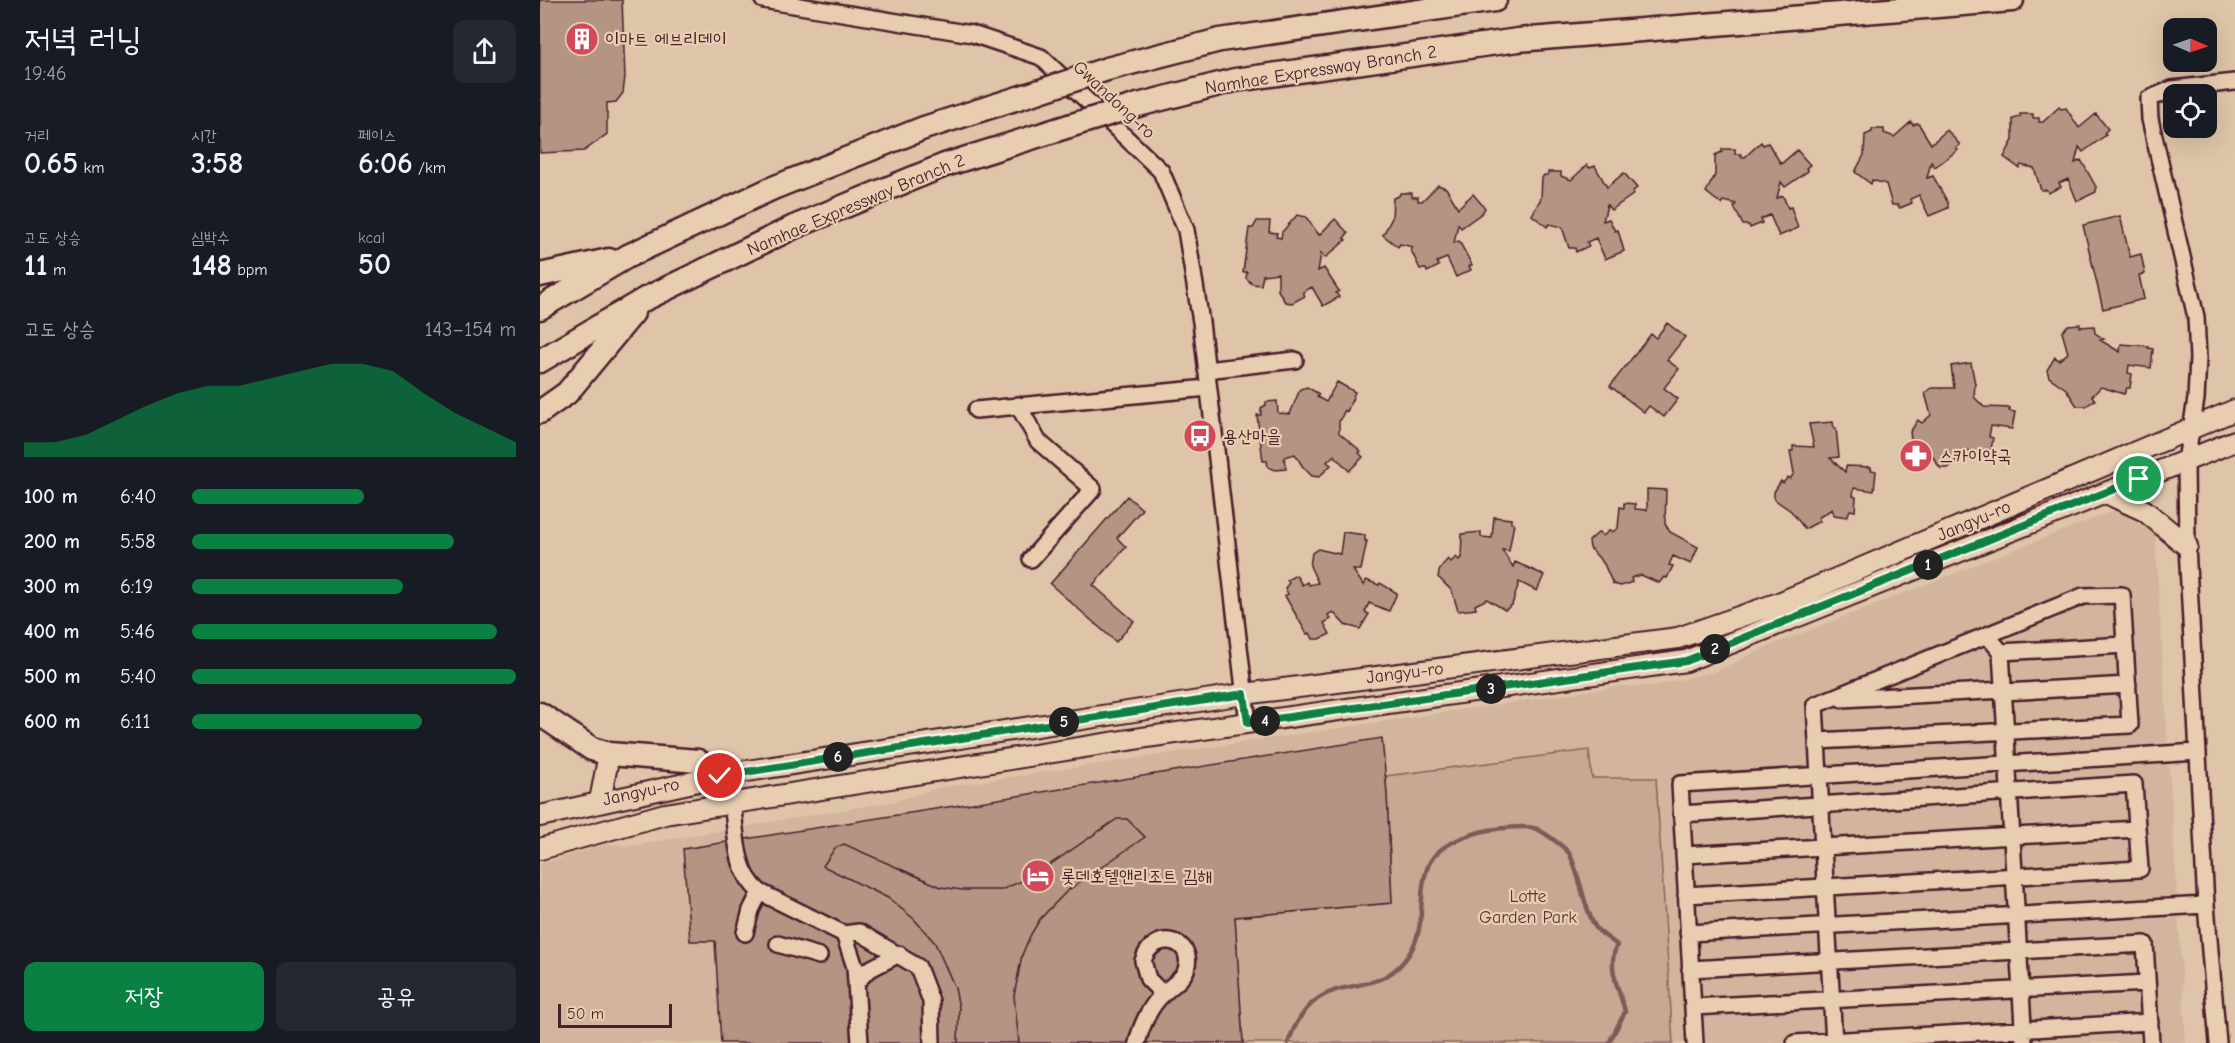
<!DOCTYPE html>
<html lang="ko">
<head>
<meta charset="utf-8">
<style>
	body { margin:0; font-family:"Comic Neue","Poor Story",sans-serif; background:#242831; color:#f1f3f6; height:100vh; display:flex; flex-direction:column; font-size:22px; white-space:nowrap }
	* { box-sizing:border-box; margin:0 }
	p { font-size:20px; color:#9ea1a6 }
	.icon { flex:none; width:33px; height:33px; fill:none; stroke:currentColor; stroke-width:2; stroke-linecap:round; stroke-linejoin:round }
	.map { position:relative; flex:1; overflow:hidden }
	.drawer { display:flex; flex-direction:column; background:#171b24; width:540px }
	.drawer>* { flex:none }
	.needle { width:39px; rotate:92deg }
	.buttons { position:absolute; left:1623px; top:18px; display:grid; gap:12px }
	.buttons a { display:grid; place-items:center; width:54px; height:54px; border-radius:12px; background:#171b24; box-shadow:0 6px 24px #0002; font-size:30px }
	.scale { position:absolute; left:18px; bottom:15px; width:114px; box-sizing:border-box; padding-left:6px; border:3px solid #4a1f2b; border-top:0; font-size:16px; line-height:21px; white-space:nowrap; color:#4a1f2b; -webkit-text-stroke:4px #e8ceb0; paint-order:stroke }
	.pin { position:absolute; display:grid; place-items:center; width:51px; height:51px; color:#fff; margin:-26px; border:3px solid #fff; border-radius:50%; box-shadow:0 2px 6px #0007 }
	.km { position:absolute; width:30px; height:30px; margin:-15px; border-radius:50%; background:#222; color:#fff; font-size:16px; line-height:30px; text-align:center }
	.round { display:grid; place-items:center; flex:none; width:63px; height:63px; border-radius:12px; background:#242831 }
	.headline { display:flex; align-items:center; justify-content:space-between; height:102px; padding:0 24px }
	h1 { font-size:33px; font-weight:600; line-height:45px }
	.figures { display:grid; grid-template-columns:repeat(3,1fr); gap:9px; height:102px; padding:6px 24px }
	.figures div { display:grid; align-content:center }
	.figures b { font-size:30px; font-weight:600 }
	.figures small { font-size:16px; font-weight:400 }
	.figures p { font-size:16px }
	.chart { height:168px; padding:12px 24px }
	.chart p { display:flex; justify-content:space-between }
	.chart svg { width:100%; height:108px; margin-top:6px; fill:#0b8043; opacity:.7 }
	.button { display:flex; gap:12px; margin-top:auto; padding:12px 24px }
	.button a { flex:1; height:69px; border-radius:12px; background:#0b8043; color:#fff; font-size:24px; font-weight:600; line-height:69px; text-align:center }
	.button a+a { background:#242831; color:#f1f3f6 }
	ul { padding:0 24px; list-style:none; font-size:20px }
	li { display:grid; grid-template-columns:96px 72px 1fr; align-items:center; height:45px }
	li i { height:15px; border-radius:8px; background:#0b8043 }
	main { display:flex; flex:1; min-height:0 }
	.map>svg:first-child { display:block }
</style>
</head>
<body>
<main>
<section class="drawer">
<div class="headline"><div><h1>저녁 러닝</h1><p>19:46</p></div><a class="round"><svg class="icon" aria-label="share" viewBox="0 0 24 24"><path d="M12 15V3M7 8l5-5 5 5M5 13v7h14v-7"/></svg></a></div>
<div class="figures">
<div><p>거리</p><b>0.65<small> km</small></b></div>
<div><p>시간</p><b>3:58</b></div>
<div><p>페이스</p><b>6:06<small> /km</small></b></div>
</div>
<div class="figures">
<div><p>고도 상승</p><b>11<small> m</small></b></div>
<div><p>심박수</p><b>148<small> bpm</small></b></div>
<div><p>kcal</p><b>50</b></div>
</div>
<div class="chart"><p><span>고도 상승</span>143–154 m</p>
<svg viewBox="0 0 160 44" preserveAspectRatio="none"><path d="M0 44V38L10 38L20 35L30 29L40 23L50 18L60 15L70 15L80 12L90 9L100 6L110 6L120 9L130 18L140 26L150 32L160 38V44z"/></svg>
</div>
<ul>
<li><b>100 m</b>6:40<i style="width:53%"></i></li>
<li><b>200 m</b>5:58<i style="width:81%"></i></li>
<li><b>300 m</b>6:19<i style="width:65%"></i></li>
<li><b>400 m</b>5:46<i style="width:94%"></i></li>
<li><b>500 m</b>5:40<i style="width:100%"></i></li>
<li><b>600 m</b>6:11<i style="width:71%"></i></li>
</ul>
<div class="button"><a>저장</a><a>공유</a></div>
</section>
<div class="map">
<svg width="1695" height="1043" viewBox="0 0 1695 1043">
	<rect width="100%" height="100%" fill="#dec4a8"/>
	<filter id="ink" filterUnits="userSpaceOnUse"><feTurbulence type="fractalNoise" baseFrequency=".0167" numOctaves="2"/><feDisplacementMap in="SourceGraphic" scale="12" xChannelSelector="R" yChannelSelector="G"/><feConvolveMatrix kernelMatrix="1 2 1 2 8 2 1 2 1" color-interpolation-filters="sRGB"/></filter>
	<g filter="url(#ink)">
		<path fill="#d1b69d" d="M1578,509L1615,534L1646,1043H0V864L67,844L90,846L356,801L397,788L1081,686H1113L1177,671L1224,648Z"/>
		<path fill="#c6a893" stroke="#88645f" stroke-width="1.5" d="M1049,750L1052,778H1116L1133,1043H703L695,917L852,903L846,776Z"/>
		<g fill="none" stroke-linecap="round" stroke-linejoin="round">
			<path stroke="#805a58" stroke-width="4.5" d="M748,1043C777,962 828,1005 864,961C891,929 874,893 890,862C899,845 923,837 940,832C952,829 982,825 994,828C1000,829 1028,849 1030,855C1040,875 1044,910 1056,928C1061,934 1071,940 1077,945C1066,969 1080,989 1085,1012L1069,1043"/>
		</g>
		<path fill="#b49584" stroke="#4a1f2b" stroke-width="1.5" d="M0,0H82L85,77L83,93L76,102L67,103V134L44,151L0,153Z
			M1519,107L1521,109L1526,108L1539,128L1556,114L1568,129L1564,133L1566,135L1543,152L1539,147L1535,163L1541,160L1556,187V192L1537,201L1528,179L1519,183L1521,187L1508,193L1507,190H1501L1494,168L1481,165L1479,168L1464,157L1473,140V119L1480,117V114H1493V118H1499V122H1503Z
			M1371,122L1373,125L1378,123L1391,144L1407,130L1420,145L1416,148L1418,150L1395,167L1391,162L1387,178L1393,176L1408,203V208L1389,216L1379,195L1370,199L1372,203L1360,208L1358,205H1352L1346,184L1332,180L1331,184L1315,172L1324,155L1325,135L1332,132V129H1344V133L1354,137Z
			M1221,142L1223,145L1228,143L1241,164L1257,150L1270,165L1266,168L1268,171L1245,187L1241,182L1237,198L1243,196L1248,208L1251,207L1258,228L1239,236L1230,215L1221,219L1222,223L1210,228L1209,225H1203L1194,207L1196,204L1183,201L1181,204L1166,192L1175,175V155L1182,152V149H1195V154H1201V157H1205Z
			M1047,165L1050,168L1055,166L1067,187L1084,173L1097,188L1093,191L1094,194L1071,210L1067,205L1063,221L1069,219L1075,231L1078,230L1084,251L1065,259L1056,238L1047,242L1049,246L1036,252L1035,248H1029L1022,227L1009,224L1007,227L992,215L1001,198L1002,178L1004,175H1008V172H1021V176L1031,180Z
			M898,185L906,188L918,208L933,194L945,208L942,213L921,228L918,224L914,243L919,241L932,265L929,266L931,270L916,277L907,258L897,262L899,266L887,272L886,269H880L871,250L873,247L860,244L858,247L843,235L852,218L853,198L859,196L860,193H872V197H878V201H882Z
			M757,215L766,217L779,235L795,219L808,233L804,238L806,240L785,258L781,253L778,271L784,268L799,291L796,293L799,297L783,306L772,287L763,292L765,296L752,303L745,302L738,290V273L723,275L721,285L712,284L706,278L707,272H703L709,228H713L717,221H730L729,232L737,233L736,237L741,238L742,232Z
			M1580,216L1590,257L1601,254L1605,274L1599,275L1604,299L1563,309L1543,225Z
			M1127,323L1145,337L1127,360L1139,369L1124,388L1138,399L1124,417L1109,406L1104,412L1070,386L1111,334L1116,338Z
			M1540,324V327L1554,326L1555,333L1564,339L1560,340L1580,352L1581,344L1608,346V348L1613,349L1611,368L1589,365L1588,373L1592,374L1590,388H1587L1584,394L1561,387L1552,396L1555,400L1546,406H1537L1526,389L1509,377L1507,370L1515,357L1519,360L1528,353L1522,332L1528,325Z
			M1431,363L1435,384L1434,397L1444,407L1470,408L1469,411L1475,412L1472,429L1451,426L1449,437L1453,438L1451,450L1446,456L1424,450L1415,459L1417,462L1408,468H1400L1389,451L1371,439L1370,432L1378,420L1382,423L1391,415L1385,393L1392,388H1414L1411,366Z
			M797,382L815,392L807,412L805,410L799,422V433L821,451L819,453L823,457L809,471L794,455L787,462L791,465L779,477L772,476L763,467L755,454L744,457L746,469L735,470L728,467L727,461H723L717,415H721V408L726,405V402L737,401L738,413L750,414L760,389L767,387L779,394L777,397L786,402Z
			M1293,422L1294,428H1296L1299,457L1290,458L1305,472L1306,466L1331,467V470L1336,471L1334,491L1314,488L1313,496L1316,497L1315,511L1310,510L1307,517L1294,515L1292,509L1278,518L1280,521L1265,529L1251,511L1234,499V492L1241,481L1243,483L1248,477L1250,479L1254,473L1250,451H1253V446L1274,447L1269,424Z
			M1107,489L1126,490L1125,524L1130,532L1158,547L1151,564L1133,556L1129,565L1133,566L1127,578L1124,577L1119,583L1101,575L1091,578L1092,582L1081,586L1073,584L1064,564L1050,548L1049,541L1059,532L1063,536L1070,530L1072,532L1078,528L1080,507L1084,508V503L1095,504V509L1107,510Z
			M587,496L602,509L577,538L586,547L553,585L594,621L576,642L510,584Z
			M954,517L971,519V523H974L969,551L962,550L973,567L975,562L1004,575L997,591L979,582L972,605L965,610L947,599L935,605L936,609L918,611L912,591L898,577L900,568L908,559L911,562L916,557L919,560L921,558L922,534L941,532V537L952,538Z
			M803,532L825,535V541H827L821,570H813L824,586L826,580L839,585L840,583L857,593L849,611L829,603L825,612L829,614L820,629L805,625L793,612L788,615L791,619L784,623L790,634L780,639H773L770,633L767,634L745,596L748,594L745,588L749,583L747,580L756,575L762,585L767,582L769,585L778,583L770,566L772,553L778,549L800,554Z
			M842,738L847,794L852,903L695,917L703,1043H181L175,941H150L143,849Z
			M577,819H587L605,837L527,891L500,919L490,936L482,955L474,996L479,1043H418L419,1008L415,988L395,943L374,919L348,898L283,866L295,848L304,844L401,887L422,890H461L493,876Z"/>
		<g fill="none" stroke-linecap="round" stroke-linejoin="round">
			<g stroke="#4a1f2b" stroke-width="20">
				<path id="minor" d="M223,0L432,34L501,57L621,171L646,230L661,322L708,723
					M666,370L755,360
					M478,405L498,441L553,489L491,559
					M436,410L668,388
					M1447,635L1461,652L1484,1043
					M1461,652L1585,645
					M1464,692L1588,685
					M1302,699L1464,690
					M1277,741L1590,725L1582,595L1543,596L1275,705L1294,1043
					M192,803C197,835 194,870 220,892L304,934L319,932L378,967L391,1001L392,1043
					M1141,814L1594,784L1600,869L1146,895
					M1144,855L1597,829
					M205,933L211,910L220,892
					M1148,933L1666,905
					M304,934L315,967L320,1043
					M238,944L279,956
					M1150,969L1605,944L1611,1043
					M316,983L328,970L359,954
					M1153,1007L1607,983
					M597,1043C601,1026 610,1006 623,994C631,986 642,980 646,970C656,939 613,928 603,961L608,979L623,994
					M1155,1043L1140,784L1658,752
					M1255,1043L1610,1022
					M1678,1043L1666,905L1647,546L1646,461L1656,399L1658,358L1656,317L1610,119L1609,99L1632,89L1695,82"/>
			</g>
			<g stroke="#4a1f2b" stroke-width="24">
				<path id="major" d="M1566,493L1605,511L1647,546
					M60,801L69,754
					M0,816L194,773L704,694L1138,638L1239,603L1695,410
					M0,849L125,814L601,738L1146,661L1695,441"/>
			</g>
			<g stroke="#4a1f2b" stroke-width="27">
				<path id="highway" d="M567,69L680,40L955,0
					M598,105L695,80L978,40L1472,0
					M0,275L69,260
					M0,308L88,256L233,188L384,128L497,92
					M0,361L105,299L254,227L405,165L529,126
					M0,412L27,393L93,313
					M0,714L52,749L69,754L158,761L180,776"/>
			</g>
			<use href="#minor" stroke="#e8ceb0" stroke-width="15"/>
			<use href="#major" stroke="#e8ceb0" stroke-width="20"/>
			<use href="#highway" stroke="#e8ceb0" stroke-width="22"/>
			<g stroke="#4a1f2b" stroke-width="27" stroke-linecap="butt">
				<path id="highway-bridge" d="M497,92L567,69
					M529,126L598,105"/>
			</g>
			<use href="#highway-bridge" stroke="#e8ceb0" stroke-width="22"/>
		</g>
	</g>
	<g fill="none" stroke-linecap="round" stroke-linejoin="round" filter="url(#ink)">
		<g stroke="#fff" stroke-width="12">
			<path id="route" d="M180,776L704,694L708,723L1146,661L1599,479"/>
		</g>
		<use href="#route" stroke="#0b8043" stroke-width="8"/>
	</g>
	<defs>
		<g id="building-disc" transform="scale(1.725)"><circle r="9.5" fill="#d1495b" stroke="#e8ceb0"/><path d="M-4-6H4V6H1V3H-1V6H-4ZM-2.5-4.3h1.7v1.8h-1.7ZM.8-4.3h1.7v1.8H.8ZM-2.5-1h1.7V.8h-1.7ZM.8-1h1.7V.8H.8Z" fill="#fff"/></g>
		<g id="bus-disc" transform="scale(1.725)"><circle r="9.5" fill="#d1495b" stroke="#e8ceb0"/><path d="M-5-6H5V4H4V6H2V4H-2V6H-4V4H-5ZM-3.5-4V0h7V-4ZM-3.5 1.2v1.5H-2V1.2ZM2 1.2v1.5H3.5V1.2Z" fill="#fff"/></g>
		<g id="pharmacy-disc" transform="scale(1.725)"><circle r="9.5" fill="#d1495b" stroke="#e8ceb0"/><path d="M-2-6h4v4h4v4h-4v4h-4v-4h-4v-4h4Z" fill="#fff"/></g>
		<g id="hotel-disc" transform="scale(1.725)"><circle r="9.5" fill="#d1495b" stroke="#e8ceb0"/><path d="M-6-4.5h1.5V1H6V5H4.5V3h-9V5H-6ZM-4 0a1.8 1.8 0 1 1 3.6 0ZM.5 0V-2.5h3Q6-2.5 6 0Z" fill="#fff"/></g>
	</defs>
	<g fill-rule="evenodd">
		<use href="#building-disc" x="42" y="39"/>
		<use href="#bus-disc" x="660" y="436"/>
		<use href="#pharmacy-disc" x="1376" y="456"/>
		<use href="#hotel-disc" x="498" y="876"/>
	</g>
	<g text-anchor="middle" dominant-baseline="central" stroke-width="4.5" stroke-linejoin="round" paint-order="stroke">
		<g font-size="18" fill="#4a1f2b" stroke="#e8ceb0" text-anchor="start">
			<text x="65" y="39">이마트 에브리데이</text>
			<text x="683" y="436">용산마을</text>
			<text x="1399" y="456">스카이약국</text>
			<text x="521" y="876">롯데호텔앤리조트 김해</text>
		</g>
		<g font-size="18" fill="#4a1f2b" stroke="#e8ceb0">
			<text transform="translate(781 70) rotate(-9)">Namhae Expressway Branch 2</text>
			<text transform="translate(574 100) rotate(43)">Gwandong-ro</text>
			<text transform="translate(316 205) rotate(-23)">Namhae Expressway Branch 2</text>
			<text transform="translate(1434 521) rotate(-23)">Jangyu-ro</text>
			<text transform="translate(865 673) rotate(-7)">Jangyu-ro</text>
			<text transform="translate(101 792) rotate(-12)">Jangyu-ro</text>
		</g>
		<g font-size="18" fill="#5d343b" stroke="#e8ceb0">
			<text x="988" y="896">Lotte<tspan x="988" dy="21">Garden Park</tspan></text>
		</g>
	</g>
</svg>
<div class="buttons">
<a><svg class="needle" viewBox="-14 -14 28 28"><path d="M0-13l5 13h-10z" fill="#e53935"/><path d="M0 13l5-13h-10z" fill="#9ea1a6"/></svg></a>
<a><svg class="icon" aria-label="locate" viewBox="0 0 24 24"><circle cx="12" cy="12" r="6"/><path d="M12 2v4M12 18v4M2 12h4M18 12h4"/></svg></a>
</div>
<div class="scale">50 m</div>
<div class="pin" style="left:1599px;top:479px;background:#1e9e55"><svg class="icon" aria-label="arrive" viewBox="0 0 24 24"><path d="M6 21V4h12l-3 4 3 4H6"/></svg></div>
<div class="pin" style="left:180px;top:776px;background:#d93025"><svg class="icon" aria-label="check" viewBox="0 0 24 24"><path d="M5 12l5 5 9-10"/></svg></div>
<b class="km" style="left:1388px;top:565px">1</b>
<b class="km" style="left:1175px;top:649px">2</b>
<b class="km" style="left:951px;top:689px">3</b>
<b class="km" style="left:725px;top:721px">4</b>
<b class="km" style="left:524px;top:722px">5</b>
<b class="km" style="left:298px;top:757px">6</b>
</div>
</main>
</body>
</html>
